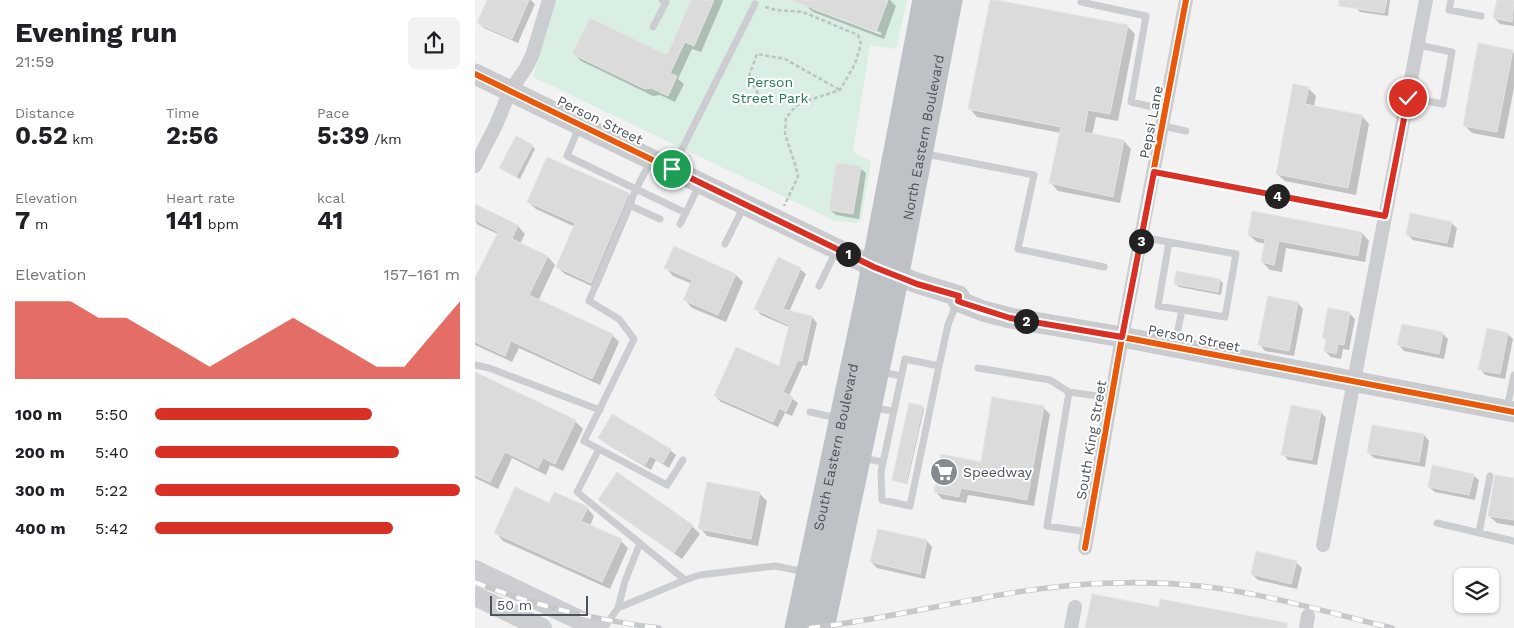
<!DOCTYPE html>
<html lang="en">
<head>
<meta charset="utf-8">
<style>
	body { margin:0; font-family:"Work Sans",sans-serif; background:#f2f2f2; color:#202124; height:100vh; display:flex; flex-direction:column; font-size:19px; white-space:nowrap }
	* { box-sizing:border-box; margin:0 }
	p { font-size:16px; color:#757577 }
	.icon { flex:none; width:28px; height:28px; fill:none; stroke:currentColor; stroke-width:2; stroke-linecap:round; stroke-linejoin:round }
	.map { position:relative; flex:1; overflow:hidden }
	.details { display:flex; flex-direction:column; background:#fff; width:475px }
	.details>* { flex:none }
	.fabs { position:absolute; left:979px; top:568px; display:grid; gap:10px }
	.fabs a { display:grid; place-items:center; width:45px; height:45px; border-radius:8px; background:#fff; box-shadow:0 1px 4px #0004; font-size:25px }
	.scale { position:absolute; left:15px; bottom:12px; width:98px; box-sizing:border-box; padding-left:5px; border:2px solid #4b535d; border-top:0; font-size:14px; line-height:18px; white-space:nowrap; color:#4b535d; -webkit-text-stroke:4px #fff; paint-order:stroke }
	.pin { position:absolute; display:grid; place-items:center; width:42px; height:42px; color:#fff; margin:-21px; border:2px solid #fff; border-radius:50%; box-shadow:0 1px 5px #0007 }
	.km { position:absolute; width:25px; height:25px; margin:-12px; border-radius:50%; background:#222; color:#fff; font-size:14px; line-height:25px; text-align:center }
	.round { display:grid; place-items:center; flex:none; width:52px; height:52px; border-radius:8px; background:#f2f2f2 }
	.head { display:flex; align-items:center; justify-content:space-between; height:85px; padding:0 15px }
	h1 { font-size:28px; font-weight:700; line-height:38px }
	.figures { display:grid; grid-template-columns:repeat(3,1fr); gap:8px; height:85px; padding:5px 15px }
	.figures div { display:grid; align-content:center }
	.figures b { font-size:25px; font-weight:700 }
	.figures small { font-size:14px; font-weight:400 }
	.figures p { font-size:14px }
	.chart { height:140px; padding:10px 15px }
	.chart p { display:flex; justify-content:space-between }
	.chart svg { width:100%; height:90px; margin-top:5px; fill:#d93025; opacity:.7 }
	ul { padding:0 15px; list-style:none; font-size:16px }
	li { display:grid; grid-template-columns:80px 60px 1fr; align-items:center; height:38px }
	li i { height:12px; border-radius:6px; background:#d93025 }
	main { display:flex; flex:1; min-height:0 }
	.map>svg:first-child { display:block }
</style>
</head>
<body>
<main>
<section class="details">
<div class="head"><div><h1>Evening run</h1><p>21:59</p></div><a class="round"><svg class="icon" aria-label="share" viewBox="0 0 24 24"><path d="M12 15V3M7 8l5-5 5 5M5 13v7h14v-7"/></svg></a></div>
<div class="figures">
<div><p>Distance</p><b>0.52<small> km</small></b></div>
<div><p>Time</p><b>2:56</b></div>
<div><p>Pace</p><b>5:39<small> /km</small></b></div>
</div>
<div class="figures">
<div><p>Elevation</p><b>7<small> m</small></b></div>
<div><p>Heart rate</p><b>141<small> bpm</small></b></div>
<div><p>kcal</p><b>41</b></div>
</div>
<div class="chart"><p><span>Elevation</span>157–161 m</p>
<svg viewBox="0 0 160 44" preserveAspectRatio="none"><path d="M0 44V6L10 6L20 6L30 14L40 14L50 22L60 30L70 38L80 30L90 22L100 14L110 22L120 30L130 38L140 38L150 22L160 6V44z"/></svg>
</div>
<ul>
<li><b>100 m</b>5:50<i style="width:71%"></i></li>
<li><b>200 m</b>5:40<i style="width:80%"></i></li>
<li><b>300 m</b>5:22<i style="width:100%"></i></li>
<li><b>400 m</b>5:42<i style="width:78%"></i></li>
</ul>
</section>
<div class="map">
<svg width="1039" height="628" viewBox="0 0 1039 628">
	<rect width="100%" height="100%" fill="#f2f2f2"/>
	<path fill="#d9efe3" d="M80,0H432L421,49L395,45L378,151L396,162L386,220L381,223L360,221L58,77Z"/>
	<path fill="#0003" fill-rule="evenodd" d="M13,0H56L60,4L43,43L9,28L3,23Z
		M217,0H247L248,1L226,52L217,49L203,79L209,84L200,102L185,95L178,96L106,61L99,54L193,56Z
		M332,0H415L421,6L409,39L338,12L330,5ZM337,7L407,33L406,35L337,9Z
		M882,0H915L913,16L885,12L881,8Z
		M1023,0H1039V26L1025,24L1019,18Z
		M652,26L660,34L643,121L621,117L617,135L649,141L656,149L645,203L583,191L576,183L586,133L502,117L495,109Z
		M1037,51L1039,53V88L1029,139L997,133L989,125Z
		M833,88L841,96L839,107L887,116L894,124L881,195L810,181L802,174Z
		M57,146L60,149L45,179L29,171L26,168Z
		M385,168L391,173L384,219L361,215L355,210Z
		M153,194L160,202L123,289L90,274L82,267L100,227L61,209L53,202Z
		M1,206L43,226L50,234L45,244L73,257L80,265L63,301L137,335L144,342L125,385L44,348L37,362L0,345V281L23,234L3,225L0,221Z
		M976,223L982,228L978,248L938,240L932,234Z
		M887,233L894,241L890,262L811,248L807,272L795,270L787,262L791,244L782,242L774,235Z
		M191,268L261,275L268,282L251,322L217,308L210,300L217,284L198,276Z
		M325,269L331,274L314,312L337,317L342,323L332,366L328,365L314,396L323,403L317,416L310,413L303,427L246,402L240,396L305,368L314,327L286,315L281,309Z
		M745,280L748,283L746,295L704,287L700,283Z
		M823,303L828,309L819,356L790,351L785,345Z
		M874,313L880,319L874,350L868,349L866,359L856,357L850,351L852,341L849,338Z
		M968,334L973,339L969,359L929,351L924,345Z
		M1033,334L1038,339L1030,379L1010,375L1005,369Z
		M0,373L100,421L108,429L88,471L75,465L71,475L37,458L23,489L0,478Z
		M568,407L575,414L559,506L493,495L491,503L467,499L460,491L507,464Z
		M448,408L449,409L432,484L419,481L418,480Z
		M846,412L851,418L842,465L813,460L808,454Z
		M949,435L954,441L950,467L899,458L894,453Z
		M124,438L195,450L201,455L194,468L181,460L176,470L130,443Z
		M142,474L217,526L225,534L207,559L132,507L124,499Z
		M998,475L1004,480L1000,500L960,492L954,487Z
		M1039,479V526L1022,523L1014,516Z
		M284,493L292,501L283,546L232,536L225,528Z
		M74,504L112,508L119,516L115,526L146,541L153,548L135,589L28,541L21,533Z
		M404,530L452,541L457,547L450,579L402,568L396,562Z
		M821,562L827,568L822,589L783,580L777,574Z"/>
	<path fill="#dbdbdc" stroke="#e4e4e5" d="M12,0H54L37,39L2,23Z
		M216,0H239L219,46L210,42L195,73L202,76L193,96L176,88L170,89L97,54L115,18L192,55Z
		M319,0H413L401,32L318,1Z
		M515,0H521L653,25L635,114L613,110L609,132L649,140L638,197L574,183L586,127L493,109Z
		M864,0H912L909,13L864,6Z
		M1022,0H1039L1037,22L1018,18Z
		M1003,43L1038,50L1022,132L988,126Z
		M818,84L834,87L830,104L887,115L873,188L801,174Z
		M41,136L58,145L41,177L24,168Z
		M72,157L154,193L116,283L81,267L100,223L52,202Z
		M361,163L386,166L378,214L354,210Z
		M0,204L43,225L37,239L73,256L54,295L138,334L117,379L36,341L30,356L0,342V278L23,232L0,220Z
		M777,211L887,232L883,256L804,241L799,265L786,262L790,239L773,235Z
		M935,213L977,222L972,243L931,235Z
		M199,246L261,274L243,315L208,300L217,280L189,268Z
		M303,257L326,268L308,309L337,316L327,361L323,360L308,392L318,397L311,412L304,408L298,422L239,396L261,347L304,366L314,325L279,309Z
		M701,271L745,279L743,292L699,284Z
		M793,296L823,302L814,351L783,345Z
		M853,308L875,312L869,345L863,344L861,354L849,351L851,339L847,338Z
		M927,324L968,332L964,354L922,345Z
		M1012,328L1033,333L1025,374L1003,370Z
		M0,372L101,420L80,464L68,458L63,468L30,452L15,482L0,475Z
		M517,397L569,406L552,500L486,488L484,497L459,492L466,454L506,462Z
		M434,403L448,406L431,483L417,480Z
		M816,405L846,411L837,460L806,455Z
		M137,414L196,449L188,463L175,456L170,465L123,438Z
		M897,425L949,434L944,462L892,453Z
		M957,465L999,474L994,495L953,487Z
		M142,472L218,525L199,553L123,500Z
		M1020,475L1039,478V520L1013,516Z
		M232,482L285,492L276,539L223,529Z
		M40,487L74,503L79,492L111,506L113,507L106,521L147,539L127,582L19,533Z
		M403,529L452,540L445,574L395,562Z
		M781,551L822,561L816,584L776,574Z
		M617,594L684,607L685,599L812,623V628H610Z"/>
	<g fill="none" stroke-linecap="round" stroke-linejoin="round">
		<path stroke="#bbc5c2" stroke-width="2.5" stroke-dasharray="4 2.5" stroke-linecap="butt" d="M290,7L301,10L328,12L383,35L386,44L380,64L365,90L328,102L320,107L311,118L310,134L321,167L323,177L309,206
			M283,94L274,76L282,54L310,59L365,90"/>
		<path stroke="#cccdd0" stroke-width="7" d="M976,0L974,10L1006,16
			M606,2L671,16L656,102L691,110
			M178,27L191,2L187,0
			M933,98L968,104L977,52L943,45
			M688,126L711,131
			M104,127L92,156L211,213
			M451,154L559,175L543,249L629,267
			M198,167L280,4
			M679,172L910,216
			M154,205L185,219
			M205,224L224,186
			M666,237L694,242
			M694,242L761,254L750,317L683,306Z
			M250,244L269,206
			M344,286L361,251
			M700,344L707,310
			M430,359L464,366L435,506L407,500L406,472Z
			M0,365L14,368L125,410
			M464,366L473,325L482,302
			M503,368L575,380L594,392
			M407,372L426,376
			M399,408L418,411
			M1032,408L1039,375
			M335,412L362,418
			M124,449L109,441L159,339L144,319L114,301L161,189L176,161
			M387,458L408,462
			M208,460L192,485L124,449L102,492L210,580
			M962,523L1039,541
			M613,532L572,526L594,392L636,398
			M1004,533L1015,476
			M143,608L150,581L165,543
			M129,628L143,608L210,580L225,575L300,566L331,572"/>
		<path stroke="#cccdd0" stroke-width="14" d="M0,166L21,125L35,91L51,68L57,56L74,0
			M848,545L951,0
			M610,548L647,337L711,0
			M596,628L600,607
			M831,628L833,616"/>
		<path stroke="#cdced1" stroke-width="20" d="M0,570L121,628
			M0,596L67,628"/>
		<path stroke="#c9cbce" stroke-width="21" d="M0,74L399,267L442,283L484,296L483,301L508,311L535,318L647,337L1039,412"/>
		<g stroke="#bec2c6" stroke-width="25">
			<path id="s1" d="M322,628L393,296L450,0"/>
			<path id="s2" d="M347,628L415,309L475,0"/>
		</g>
		<g stroke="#c7c8ca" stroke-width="5.5">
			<path id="rail" d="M0,582C59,606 121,620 184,628
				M334,628C435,617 535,585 638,583C667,582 696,583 725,586C790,593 854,613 917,628"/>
		</g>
		<use href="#rail" stroke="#fff" stroke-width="4" stroke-dasharray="11" stroke-linecap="butt"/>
		<g stroke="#fff" stroke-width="9">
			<path id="cycleway" d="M0,74L399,267L442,283L484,296L483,301L508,311L535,318L647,337L1039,412
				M610,548L647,337L711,0"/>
		</g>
		<use href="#cycleway" stroke="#e8590c" stroke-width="6"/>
	</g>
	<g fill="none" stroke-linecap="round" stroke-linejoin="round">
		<g stroke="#fff" stroke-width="10">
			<path id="route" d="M197,169L399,267L442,284L484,296L483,301L488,303L535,318L647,337L679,172L910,216L933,98"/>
		</g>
		<use href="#route" stroke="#d93025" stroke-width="6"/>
	</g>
	<defs>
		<g id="supermarket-disc" transform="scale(1.4375)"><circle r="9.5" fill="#858b91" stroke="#fff"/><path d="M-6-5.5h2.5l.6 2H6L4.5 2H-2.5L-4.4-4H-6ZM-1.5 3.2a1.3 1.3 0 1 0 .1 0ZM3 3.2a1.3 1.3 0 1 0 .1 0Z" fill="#fff"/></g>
	</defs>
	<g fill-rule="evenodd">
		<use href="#supermarket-disc" x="469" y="472"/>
	</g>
	<g text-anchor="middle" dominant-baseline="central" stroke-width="4" stroke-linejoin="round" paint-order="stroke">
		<g font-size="14" fill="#217954" stroke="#fff">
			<text x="295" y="82">Person<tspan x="295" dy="16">Street Park</tspan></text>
		</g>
		<g font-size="14" fill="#4b535d" stroke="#fff">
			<text transform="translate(125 120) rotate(26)">Person Street</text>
			<text transform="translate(676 122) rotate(-79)">Pepsi Lane</text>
			<text stroke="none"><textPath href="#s2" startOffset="501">North Eastern Boulevard</textPath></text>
			<text transform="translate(719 338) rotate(11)">Person Street</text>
			<text transform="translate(616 440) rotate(-80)">South King Street</text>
			<text stroke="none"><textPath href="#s1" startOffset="185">South Eastern Boulevard</textPath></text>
		</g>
		<g font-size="14" fill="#4b535d" stroke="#fff" text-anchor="start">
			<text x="488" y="472">Speedway</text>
		</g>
	</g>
</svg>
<div class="fabs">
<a><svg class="icon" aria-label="layers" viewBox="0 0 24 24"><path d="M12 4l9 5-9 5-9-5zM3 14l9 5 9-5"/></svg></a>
</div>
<div class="scale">50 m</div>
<div class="pin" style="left:197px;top:169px;background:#1e9e55"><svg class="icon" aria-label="arrive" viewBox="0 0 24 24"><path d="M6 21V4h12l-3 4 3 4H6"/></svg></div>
<div class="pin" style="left:933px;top:98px;background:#d93025"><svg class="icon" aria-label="check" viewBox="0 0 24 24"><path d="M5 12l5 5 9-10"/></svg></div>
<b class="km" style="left:373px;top:254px">1</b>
<b class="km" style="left:551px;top:321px">2</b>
<b class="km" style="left:666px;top:241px">3</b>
<b class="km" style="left:802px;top:196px">4</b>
</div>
</main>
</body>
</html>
